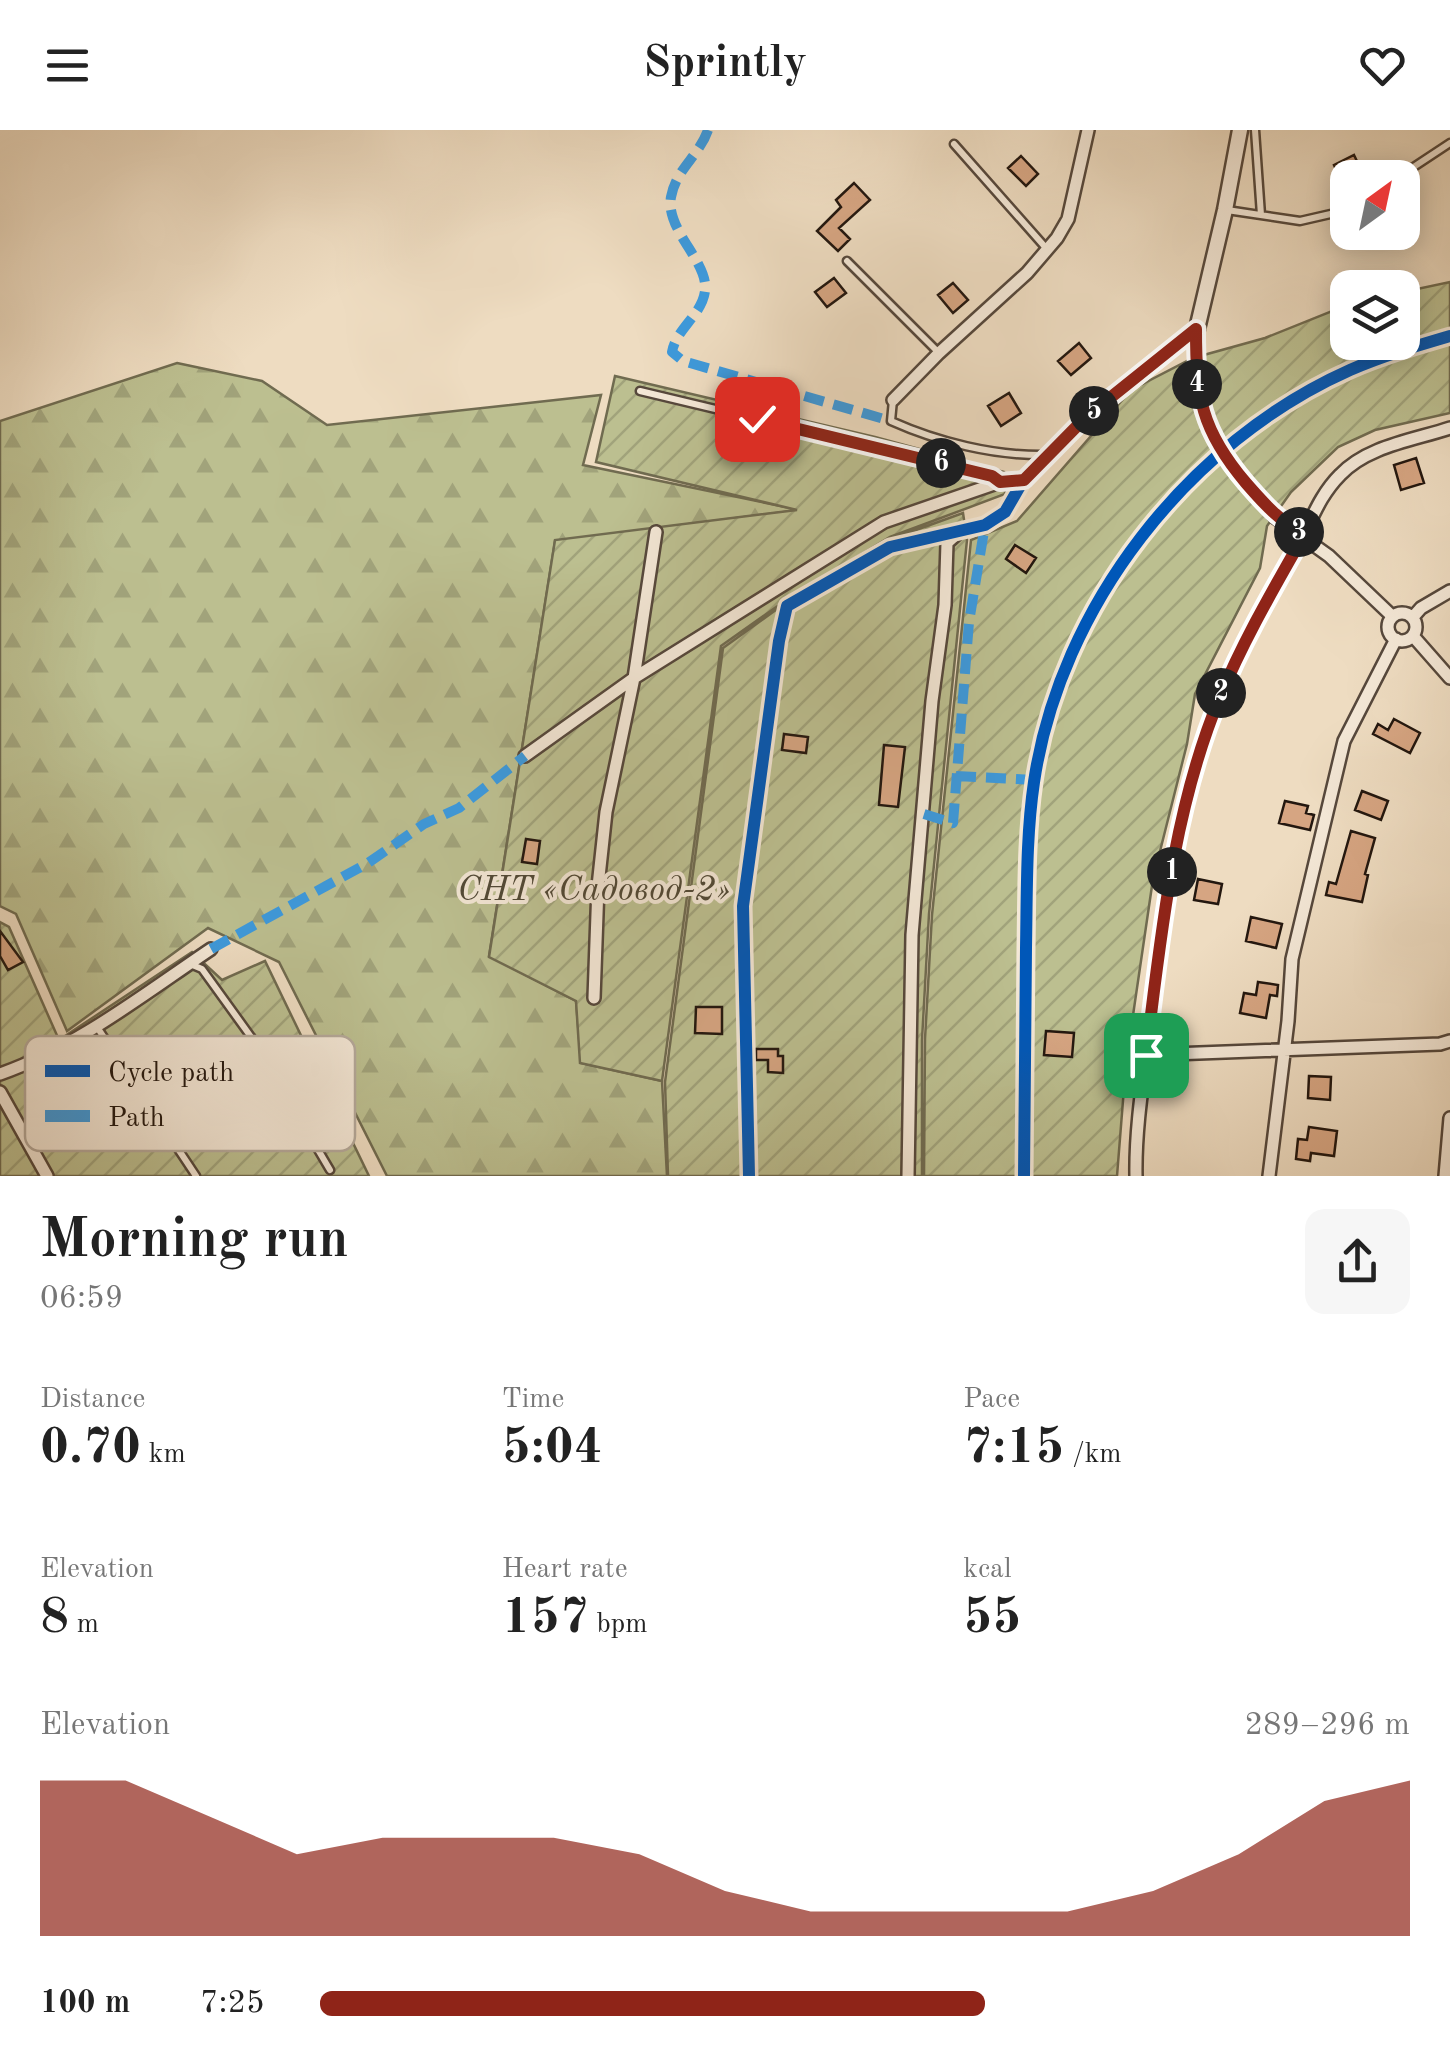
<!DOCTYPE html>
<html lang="en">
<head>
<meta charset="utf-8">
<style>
	body { margin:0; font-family:"Old Standard TT",serif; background:#f6f6f6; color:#222; height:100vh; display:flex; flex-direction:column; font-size:38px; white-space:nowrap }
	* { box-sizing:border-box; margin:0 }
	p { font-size:32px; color:#767676 }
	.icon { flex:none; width:55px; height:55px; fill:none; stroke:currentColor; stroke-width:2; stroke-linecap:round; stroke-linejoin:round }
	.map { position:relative; height:1046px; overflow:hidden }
	.side { display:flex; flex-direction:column; background:#fff; flex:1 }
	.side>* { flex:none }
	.needle { width:65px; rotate:33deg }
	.fabs { position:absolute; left:1330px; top:30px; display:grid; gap:20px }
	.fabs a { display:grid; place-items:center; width:90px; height:90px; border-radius:20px; background:#fff; box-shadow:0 5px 25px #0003; font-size:50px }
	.pin { position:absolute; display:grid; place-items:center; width:85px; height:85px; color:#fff; margin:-42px; border-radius:20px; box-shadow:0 5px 15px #0006 }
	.km { position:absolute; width:50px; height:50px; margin:-25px; border-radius:50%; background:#222; color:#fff; font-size:28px; line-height:50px; text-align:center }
	.round { display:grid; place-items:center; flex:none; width:105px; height:105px; border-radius:20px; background:#f6f6f6 }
	.head { display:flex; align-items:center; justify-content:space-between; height:170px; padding:0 40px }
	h1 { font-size:55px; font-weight:600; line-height:75px }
	.figures { display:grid; grid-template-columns:repeat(3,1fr); gap:15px; height:170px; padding:10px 40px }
	.figures div { display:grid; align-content:center }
	.figures b { font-size:50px; font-weight:600 }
	.figures small { font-size:28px; font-weight:400 }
	.figures p { font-size:28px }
	.chart { height:280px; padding:20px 40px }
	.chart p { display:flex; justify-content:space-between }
	.chart svg { width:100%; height:180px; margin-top:10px; fill:#8f2418; opacity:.7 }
	ul { padding:0 40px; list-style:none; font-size:32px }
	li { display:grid; grid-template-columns:160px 120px 1fr; align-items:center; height:75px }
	li i { height:25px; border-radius:12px; background:#8f2418 }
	header { display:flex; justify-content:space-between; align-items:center; height:130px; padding:0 40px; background:#fff; font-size:45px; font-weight:600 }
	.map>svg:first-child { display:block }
</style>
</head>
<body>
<header><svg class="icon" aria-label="menu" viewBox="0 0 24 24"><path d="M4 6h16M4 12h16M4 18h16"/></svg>Sprintly<svg class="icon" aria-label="heart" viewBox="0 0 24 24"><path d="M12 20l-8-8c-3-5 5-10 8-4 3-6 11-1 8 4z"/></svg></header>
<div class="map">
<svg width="1450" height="1046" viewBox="0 0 1450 1046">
	<defs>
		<pattern id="forest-firs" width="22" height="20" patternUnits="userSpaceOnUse" patternTransform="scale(2.5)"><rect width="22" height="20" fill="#bcbf90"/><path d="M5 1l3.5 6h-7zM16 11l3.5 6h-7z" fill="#a1a37b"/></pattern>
		<pattern id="garden-furrows" width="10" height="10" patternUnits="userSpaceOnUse" patternTransform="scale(2.5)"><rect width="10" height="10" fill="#bcbf90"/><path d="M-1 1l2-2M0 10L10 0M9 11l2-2" fill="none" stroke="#a1a37b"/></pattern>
	</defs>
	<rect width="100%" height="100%" fill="#eedcc1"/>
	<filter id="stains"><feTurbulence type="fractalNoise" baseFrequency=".002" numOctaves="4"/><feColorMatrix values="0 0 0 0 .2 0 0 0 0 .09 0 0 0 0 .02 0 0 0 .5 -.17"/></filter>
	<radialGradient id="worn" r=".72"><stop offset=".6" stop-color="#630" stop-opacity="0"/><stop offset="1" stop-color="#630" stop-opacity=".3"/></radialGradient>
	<path fill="url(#forest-firs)" stroke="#706b50" stroke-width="2.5" d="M177,233L262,251L327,295L601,265L583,335L800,380L555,411L489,826L576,871L581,933L662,951L667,1046H387L279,832L208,798L67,901L16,784L0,776V291Z"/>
	<path fill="url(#garden-furrows)" stroke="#706b50" stroke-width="2.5" d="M1450,152V283L1375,300L1338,317L1291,362L1267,396L1260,438L1195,564L1187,614L1153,749L1126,933L1117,1046H924L925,909L932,785L971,410L1017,391L1131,260L1193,228L1265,208L1347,175L1348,212H1402L1403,162Z
		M615,246L875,307L1004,342L1005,364L890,407L789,468L721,516L662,951L580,933L576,871L489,827L555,410L797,380L596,332Z
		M963,383L967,410L929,784L922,910V1046H668L665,952L723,518L791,469L891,409Z
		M0,792L9,797L59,910L192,822L222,850L265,831L369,1046H0Z"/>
	<path fill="#d6a582" stroke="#23170f" stroke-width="2.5" d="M1354,25L1365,48H1340L1334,35Z
		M1021,26L1038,44L1026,56L1008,38Z
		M854,53L870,70L839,98L850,109L838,121L817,101L841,77L836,70Z
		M834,148L846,163L827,177L815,162Z
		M953,153L968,170L953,183L938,165Z
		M1079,213L1091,228L1071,245L1058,231Z
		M1009,263L1021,283L1001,296L988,276Z
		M1416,328L1424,353L1401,360L1394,335Z
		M1015,415L1036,428L1026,443L1006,429Z
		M1394,589L1420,603L1410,623L1373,604L1378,594L1388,600Z
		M784,604L808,607L806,623L782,620Z
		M884,615L905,617L898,677L879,675Z
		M1362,661L1388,671L1381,690L1355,680Z
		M1285,671L1308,676L1306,683L1314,685L1310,700L1279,693Z
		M1351,701L1375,708L1365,744L1368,745L1362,772L1326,765L1329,752L1336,754Z
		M526,709L540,711L537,734L522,732Z
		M1198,749L1222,754L1218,774L1194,770Z
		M1251,787L1282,794L1276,818L1246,811Z
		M0,801L23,832L8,840L0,826Z
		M1258,852L1278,855L1277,866L1270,865L1266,888L1240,883L1244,863L1256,865Z
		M696,877H722V904L695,903Z
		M1046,901L1074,903L1072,927L1044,925Z
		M756,919H778V926H783V943L768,942V930H756Z
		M1309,946L1331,947L1330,970L1308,968Z
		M1309,997L1337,1001L1334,1026L1311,1023L1310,1031L1296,1029L1298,1009L1307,1010Z"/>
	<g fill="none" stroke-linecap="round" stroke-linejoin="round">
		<g stroke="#56483c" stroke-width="11">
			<path id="service" d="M1255,0L1261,85
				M954,14L1046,118
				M1397,48L1450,13
				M1227,80L1300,91L1348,80
				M847,131L938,222
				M640,261L992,345L999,351
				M893,270L891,291C938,312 994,326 1046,325
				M190,834L202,839L254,911L330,1040
				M97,897L196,1046"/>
		</g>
		<g stroke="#56483c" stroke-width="16">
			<path id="minor" d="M1197,199L1199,265L1220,323L1276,388L1329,426L1392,486
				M893,270L939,223L1027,143L1057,108L1068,89L1088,0
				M1388 497a14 14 0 1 1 28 0a14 14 0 1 1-28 0Z
				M1413,487L1421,478L1450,461
				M1413,506L1450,548
				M525,626L634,548L656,402
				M594,868L598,756L606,682L634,548L884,392L1000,352L1024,349
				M1146,925L1440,914L1450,911
				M0,944C77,917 144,864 211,819
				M0,962L47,1046
				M749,1046L743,776L779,511L787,476L890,417L985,395L1005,382L1024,349L1085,288L1197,199
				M908,1046L912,805L932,571L945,475L947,413L958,403
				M1024,1046C1025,970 1025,894 1026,818C1027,763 1026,706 1034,652C1060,477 1188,312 1350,240C1382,226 1416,216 1450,206
				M1136,1046C1135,994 1145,940 1151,888C1164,781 1179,671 1218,570C1238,519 1267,470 1294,422C1310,396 1317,368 1340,345C1367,316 1414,310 1450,298
				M1269,1046L1288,891L1292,829L1313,741L1344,611L1396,509
				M1445,1046L1450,988"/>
		</g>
		<g stroke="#56483c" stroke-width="19">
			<path id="tertiary" d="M1197,199L1225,80L1240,0"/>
		</g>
		<use href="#service" stroke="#f4e8d7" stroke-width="6"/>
		<use href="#minor" stroke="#f4e8d7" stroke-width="11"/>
		<use href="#tertiary" stroke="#f4e8d7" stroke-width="14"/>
		<path stroke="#3c9ade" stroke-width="10" stroke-dasharray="20 10" stroke-linecap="butt" d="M708,0C699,26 676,39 671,67C665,100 709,132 705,161C702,185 676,199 672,222L683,231L891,291
			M956,646L1034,650
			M924,684L953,693L969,492L985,395
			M211,819L368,733L424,694L459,678L525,626"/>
		<g stroke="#f4e8d7" stroke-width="19">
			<path id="cycleway" d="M749,1046L743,776L779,511L787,476L890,417L985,395L1005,382L1024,349L1085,288L1197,199
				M1024,1046C1025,970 1025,894 1026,818C1027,763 1026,706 1034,652C1060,477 1188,312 1350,240C1382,226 1416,216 1450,206"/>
		</g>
		<use href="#cycleway" stroke="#0057b8" stroke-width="12"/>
	</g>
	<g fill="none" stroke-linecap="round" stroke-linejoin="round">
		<g stroke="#fff" stroke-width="20">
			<path id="route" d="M757,289L992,346L1000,352L1024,350L1085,288L1196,199C1196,267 1201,300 1246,353C1266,376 1278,389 1304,405C1274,458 1243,511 1220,567C1173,679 1161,806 1146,925"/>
		</g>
		<use href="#route" stroke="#8f2418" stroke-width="12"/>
	</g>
	<g text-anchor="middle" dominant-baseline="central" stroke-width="8" stroke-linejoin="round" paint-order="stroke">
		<g font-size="35" font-style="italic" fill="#514936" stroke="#f4e8d7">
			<text x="594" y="760">СНТ «Садовод-2»</text>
		</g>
	</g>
	<rect x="25" y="906" width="330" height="115" rx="15" fill="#f4e8d7" stroke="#b5a99b" stroke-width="2.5"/>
	<rect x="45" y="935" width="45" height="12" fill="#0057b8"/>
	<rect x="45" y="980" width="45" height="12" fill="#3c9ade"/>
	<g font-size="28" fill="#23170f">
		<text x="108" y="951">Cycle path</text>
		<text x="108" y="996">Path</text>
	</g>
	<rect width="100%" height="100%" filter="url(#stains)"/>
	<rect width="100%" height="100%" fill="url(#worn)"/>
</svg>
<div class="fabs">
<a><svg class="needle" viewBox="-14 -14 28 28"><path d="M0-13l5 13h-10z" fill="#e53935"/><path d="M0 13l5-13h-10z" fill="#767676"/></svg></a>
<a><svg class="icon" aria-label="layers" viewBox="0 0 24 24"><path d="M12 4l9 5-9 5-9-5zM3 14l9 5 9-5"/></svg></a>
</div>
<div class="pin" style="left:1146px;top:925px;background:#1e9e55"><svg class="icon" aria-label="arrive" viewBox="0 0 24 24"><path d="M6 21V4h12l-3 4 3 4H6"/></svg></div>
<div class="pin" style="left:757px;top:289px;background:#d93025"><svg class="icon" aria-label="check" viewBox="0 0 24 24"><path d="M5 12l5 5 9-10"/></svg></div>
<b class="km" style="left:1172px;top:742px">1</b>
<b class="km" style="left:1221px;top:563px">2</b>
<b class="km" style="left:1299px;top:402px">3</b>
<b class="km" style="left:1197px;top:254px">4</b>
<b class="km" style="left:1094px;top:281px">5</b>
<b class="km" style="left:941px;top:333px">6</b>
</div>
<section class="side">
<div class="head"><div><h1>Morning run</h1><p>06:59</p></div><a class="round"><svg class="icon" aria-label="share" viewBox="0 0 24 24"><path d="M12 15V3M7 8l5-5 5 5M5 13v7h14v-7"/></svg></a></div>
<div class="figures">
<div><p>Distance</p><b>0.70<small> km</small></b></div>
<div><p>Time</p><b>5:04</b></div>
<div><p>Pace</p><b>7:15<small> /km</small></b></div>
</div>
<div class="figures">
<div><p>Elevation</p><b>8<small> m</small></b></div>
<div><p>Heart rate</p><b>157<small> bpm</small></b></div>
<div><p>kcal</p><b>55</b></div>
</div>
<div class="chart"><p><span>Elevation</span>289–296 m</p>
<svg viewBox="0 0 160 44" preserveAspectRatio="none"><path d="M0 44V6L10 6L20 15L30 24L40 20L50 20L60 20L70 24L80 33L90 38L100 38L110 38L120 38L130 33L140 24L150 11L160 6V44z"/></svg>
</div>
<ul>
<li><b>100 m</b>7:25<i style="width:61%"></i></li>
</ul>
</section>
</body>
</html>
